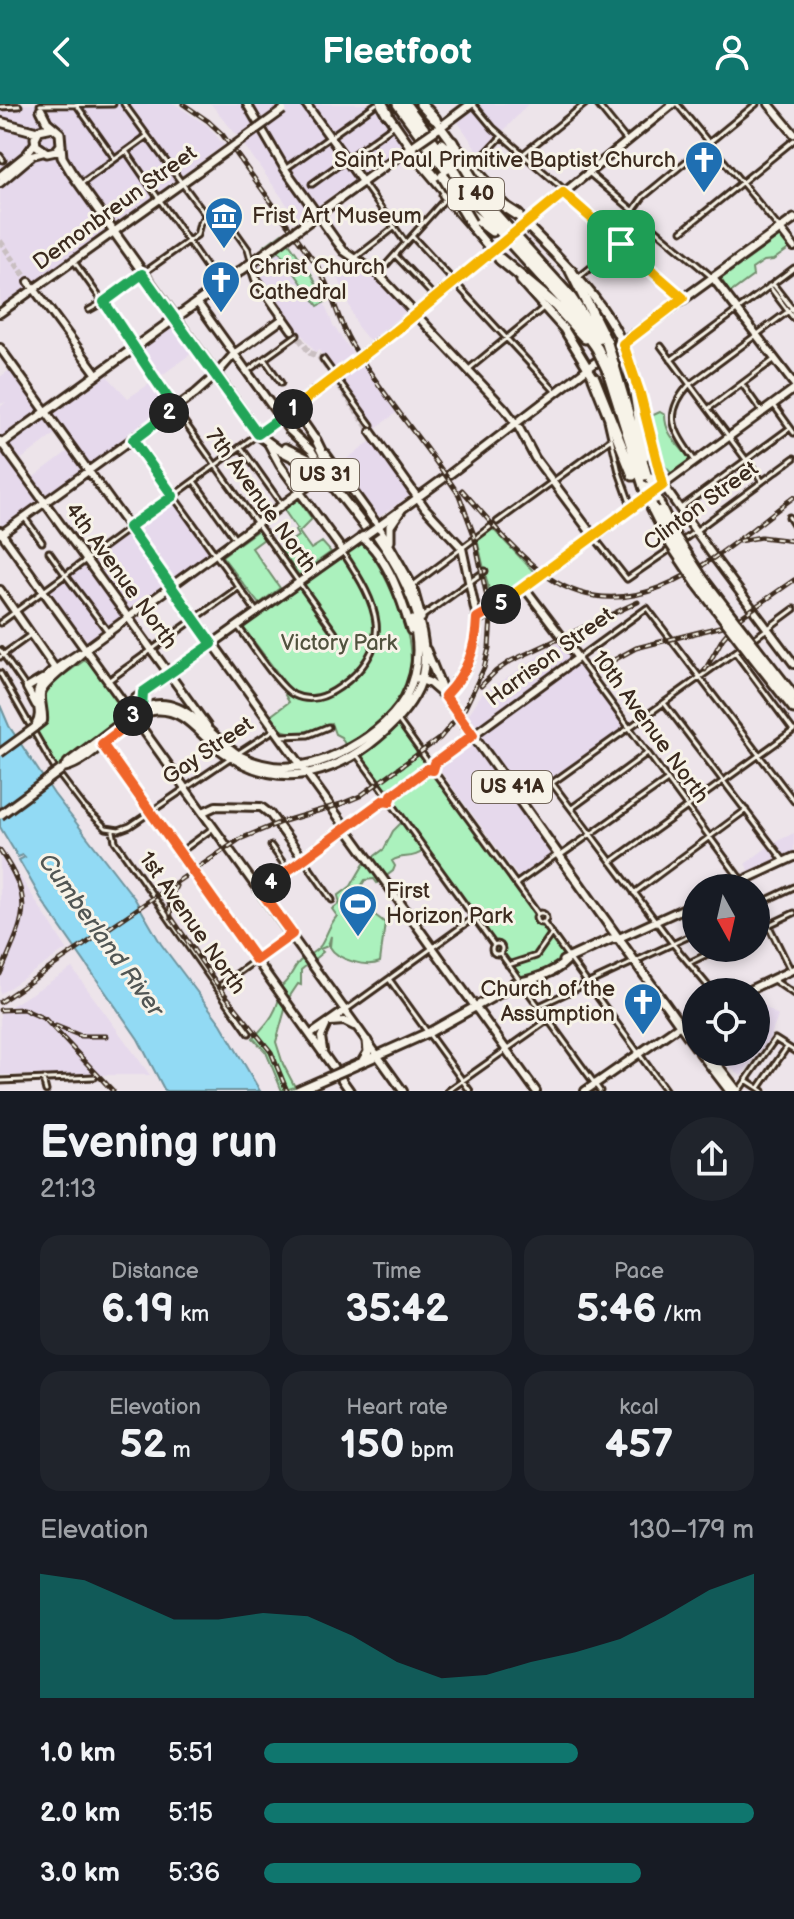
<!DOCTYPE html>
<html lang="en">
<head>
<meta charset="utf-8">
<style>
	body { margin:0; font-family:"Balsamiq Sans",sans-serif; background:#20242c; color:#f1f3f6; height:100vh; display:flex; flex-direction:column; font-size:30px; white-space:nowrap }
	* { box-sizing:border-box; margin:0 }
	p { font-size:26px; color:#9ea1a6 }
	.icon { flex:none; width:44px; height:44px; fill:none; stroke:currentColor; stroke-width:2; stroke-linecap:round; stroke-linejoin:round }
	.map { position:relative; height:987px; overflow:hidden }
	.drawer { display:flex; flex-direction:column; background:#171b24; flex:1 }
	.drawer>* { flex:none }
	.needle { width:52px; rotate:172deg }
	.controls { position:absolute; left:682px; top:770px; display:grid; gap:16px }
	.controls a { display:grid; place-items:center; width:88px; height:88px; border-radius:50%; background:#171b24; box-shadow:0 4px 12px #0003; font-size:40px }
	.pin { position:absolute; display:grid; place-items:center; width:68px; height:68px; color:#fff; margin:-34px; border-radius:16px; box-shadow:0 4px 12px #0006 }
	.km { position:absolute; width:40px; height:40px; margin:-20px; border-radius:50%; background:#222; color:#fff; font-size:22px; line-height:40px; text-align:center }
	.round { display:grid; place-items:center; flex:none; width:84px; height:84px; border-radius:42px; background:#20242c }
	.head { display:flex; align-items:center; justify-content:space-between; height:136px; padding:0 40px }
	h1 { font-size:44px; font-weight:700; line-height:60px }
	.stats { display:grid; grid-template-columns:repeat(3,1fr); gap:12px; height:136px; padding:8px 40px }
	.stats div { display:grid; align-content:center; border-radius:20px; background:#20242c; text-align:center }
	.stats b { font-size:40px; font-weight:700 }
	.stats small { font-size:22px; font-weight:400 }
	.stats p { font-size:22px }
	.chart { height:224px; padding:16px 40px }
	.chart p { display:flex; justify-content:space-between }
	.chart svg { width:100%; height:144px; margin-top:8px; fill:#0f766e; opacity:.7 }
	ul { padding:0 40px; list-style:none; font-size:26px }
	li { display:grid; grid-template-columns:128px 96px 1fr; align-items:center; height:60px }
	li i { height:20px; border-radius:10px; background:#0f766e }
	header { display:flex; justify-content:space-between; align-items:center; height:104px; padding:0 40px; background:#0f766e; color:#fff; font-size:36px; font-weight:700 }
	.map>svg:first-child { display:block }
</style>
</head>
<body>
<header><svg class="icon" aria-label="back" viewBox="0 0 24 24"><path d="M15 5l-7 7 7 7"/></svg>Fleetfoot<svg class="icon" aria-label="person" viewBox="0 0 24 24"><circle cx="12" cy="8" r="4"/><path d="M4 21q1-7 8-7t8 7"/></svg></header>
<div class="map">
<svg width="794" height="987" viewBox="0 0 794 987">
	<rect width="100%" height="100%" fill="#ede4ea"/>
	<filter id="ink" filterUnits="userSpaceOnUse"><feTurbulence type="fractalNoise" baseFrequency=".0125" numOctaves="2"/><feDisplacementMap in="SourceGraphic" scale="16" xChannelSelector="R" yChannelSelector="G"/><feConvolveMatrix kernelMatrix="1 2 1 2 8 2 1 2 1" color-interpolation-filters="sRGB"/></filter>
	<g filter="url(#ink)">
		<path fill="#e6d9ec" d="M0,0H175L208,22L224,41L0,204Z
			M211,0H388L413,33L298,116L239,34Z
			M482,0H528L498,33L479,49L458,18Z
			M289,139L317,180L333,221L354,251L334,267L319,246L315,248L257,170L255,163Z
			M353,159L372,171L408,209L371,239L357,222L337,170Z
			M173,223L192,249L158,274L139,248Z
			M361,260L396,309L372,327L339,276Z
			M11,265L42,305L0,336V303L6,298L0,300V273Z
			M107,272L128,294L151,279L168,303L0,424V345L3,343L27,378L75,342L52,311Z
			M47,313L58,328L19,357L7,341Z
			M374,335L413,389L375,416L337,362Z
			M172,394L213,450L129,511L89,455Z
			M86,458L126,512L86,541L47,487Z
			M561,537L624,623L548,679L549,682L529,697L467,613L481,591Z
			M471,637L556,753L522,778L437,662Z
			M794,729V750L752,770L745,760L773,739Z
			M0,742L67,845L0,890Z
			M72,864L150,971H0V909Z
			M756,896L778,912L770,934L741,972L712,948H756Z"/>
		<path fill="#abf1bd" stroke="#738e6e" stroke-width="2" d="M282,129L312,171L325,198L318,202L279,147L270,153L263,143Z
			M779,133L783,134L790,144L773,156L764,157L752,165L753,172L730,189L721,175Z
			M660,308L665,311C665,332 680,341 691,357L672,370L659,356L649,313Z
			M298,395L312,415L299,428L311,445L322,438L331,448L299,471L280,445L298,432L295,427L297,425L284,406Z
			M492,424L537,471L493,503L477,435Z
			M258,426L264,435L252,444L280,484L259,500L222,452Z
			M363,437C377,456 387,476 396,497C427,566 409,605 347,644L341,633L335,630L331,619C308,628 284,638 269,613L289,598L285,591L291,587L243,523Z
			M85,556L90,558L124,606L125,613L57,664L34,629L45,619L43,593L47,583Z
			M397,615L428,657L434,659V666L537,809L544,811V818L571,855L521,878L500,849L493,848L494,841L391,697L384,696L385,689L356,649Z
			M402,718L423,747C412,756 402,750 392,757L395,762L393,767L377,779L374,775L365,776L353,795L349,810C364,803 374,809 385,819L380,858C367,864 337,856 330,843L331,832L328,842L320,845L323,848L301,866V881L298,880L288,895L276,938L283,960L295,983L282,987L266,948L253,934C268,919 280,906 280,883C290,877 292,865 300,857C307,851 315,849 321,841C327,831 329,821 337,812L332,805L340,799L338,792L351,782L364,760L384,745L393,727Z"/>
		<path fill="#92daf4" stroke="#6f949e" stroke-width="2" d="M0,601L9,622L54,690L135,795L161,840L221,920L260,987H165L138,935L43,798L19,756L25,753L23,751L18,753L0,723Z"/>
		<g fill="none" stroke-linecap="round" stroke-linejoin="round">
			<path stroke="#c9bfc1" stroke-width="6" stroke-dasharray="6 3" stroke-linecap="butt" d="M0,137L29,178
				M294,227L310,249L319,253L371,328"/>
			<path stroke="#c9bfc1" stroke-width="7" stroke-dasharray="7 3.5" stroke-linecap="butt" d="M369,420L376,430"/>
			<g stroke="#3b2a1e" stroke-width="9">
				<path id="street" d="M76,0L115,55
					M124,0L206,112
					M473,0L493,24L562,84L565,92L683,194
					M597,0L627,37
					M677,0L780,125
					M40,1L113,0
					M0,3L19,2
					M126,47L219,182
					M523,50L585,0
					M0,52L3,56
					M473,63L502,32
					M285,65L376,0
					M590,70L713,174
					M82,79L147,32
					M363,79L405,138
					M312,80L394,21
					M633,107L643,93L756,0
					M206,112L215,109L223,110L248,145L251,156
					M682,127L794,36
					M412,132L556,288
					M395,151L431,189
					M355,154L395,123
					M73,156L130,236L136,250L335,529
					M378,170L445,95
					M578,174L646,119
					M773,180L794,207
					M769,182L794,215
					M89,206L100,200L197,131L200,119L206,112
					M661,242L762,377
					M323,255L371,321
					M265,256L281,279
					M671,256L794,164
					M250,265L297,231
					M469,265L542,205
					M742,280L762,308
					M639,283L663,381
					M773,300L794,329
					M708,305L775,255
					M607,316L619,368L632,404
					M133,336L256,507
					M241,343L282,401
					M695,357C674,327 662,311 689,281L794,203
					M194,377L236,436
					M682,403L790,324
					M24,413L42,438
					M789,413L794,421
					M497,418L610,336
					M594,433L627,475L672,444
					M682,437L794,354
					M49,448L64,469
					M67,473L109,529
					M412,482L490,423
					M423,512L485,467
					M0,519L258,330
					M239,524C251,539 279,584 294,591C311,599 326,593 340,583C398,541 377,500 344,450
					M752,536L794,505
					M0,546L25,582
					M735,548L792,625
					M0,553L29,532
					M0,569L55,665L84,703L106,724L119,726L130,722L230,654
					M108,577L238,484
					M664,599L784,757
					M398,616L428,658
					M282,632L308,631L328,623
					M237,650L274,626
					M357,651L385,689
					M426.5 662a4.5 4.5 0 1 1 9 0a4.5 4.5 0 1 1-9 0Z
					M433,666L538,810
					M383.5 693a4.5 4.5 0 1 1 9 0a4.5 4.5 0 1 1-9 0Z
					M390,697L494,841
					M572,704L646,650
					M113,727L115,737C160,801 203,865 249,929
					M271,742L288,766
					M179,749L212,725
					M561,751L666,677
					M304,756L332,796
					M611,758L794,626
					M516,780L555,752
					M747,784L578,554L647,504L794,697
					M634,789L746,706
					M756,796L790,865
					M756,801L794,783
					M536 814a5 5 0 1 1 10 0a5 5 0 1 1-10 0Z
					M543,818L666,987
					M756,827L794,809
					M492 845a5 5 0 1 1 10 0a5 5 0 1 1-10 0Z
					M500,849L600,987
					M689,859L720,844
					M508,861L536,852L552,829
					M389,875L470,987
					M772,875L794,890
					M217,884L292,830
					M713,888L673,840L552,679L742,543
					M539,902L696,829
					M346,906L475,813
					M43,975L46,987
					M746,976L763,987
					M0,977L95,973
					M759,984L787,943
					M740,985L775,935L794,947
					M448,987L548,916"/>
			</g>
			<g stroke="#3b2a1e" stroke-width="12">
				<path id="secondary" d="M247,0L285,65L337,138L344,147L378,170L505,305L519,324L535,354L594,433
					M306,0L363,79
					M769,0L794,30
					M0,72L26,51L35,39
					M0,79L33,51L44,48
					M523,122L673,0
					M780,125L794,143
					M251,160L256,175L292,226
					M476,161L495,145
					M713,174L794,280
					M29,178L96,269
					M197,198L289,326L312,347L317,355
					M0,209L199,67
					M0,244L536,987
					M294,305L317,338
					M371,328L425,404L462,444L477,514L475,540L467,563L445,592
					M258,330L357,256
					M0,337L207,622
					M268,339L280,361L342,446
					M326,350L378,422
					M450,370L588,264
					M663,381L713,452L794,560
					M376,424L443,375
					M0,427L403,987
					M1,430L196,289L215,272L234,250L284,214
					M0,486L58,569
					M477,514H482L794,285
					M36,601L27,584L42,575
					M125,602L364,432
					M36,620C41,611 38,605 37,595C35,573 64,560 79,549
					M34,624L43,617C44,607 40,599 41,590C42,578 79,555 88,543L308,382L317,369
					M102,640L350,987
					M435,659L578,554L524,483
					M392,691L427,665
					M203,708L216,702L261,703L270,710L304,756
					M727,784L794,753
					M260,786L384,696
					M619,834L696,799
					M745,888L794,865
					M331,918L344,917L354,922
					M310,931L346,906
					M323,946L321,933L326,922
					M585,987L696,910"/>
			</g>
			<g stroke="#3b2a1e" stroke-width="13">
				<path id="primary" d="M41,6L47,18L60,29L62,53L71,68L260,332L279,346L322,368L365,423
					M387,9L421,58
					M435,15L452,38L500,93
					M0,18L37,28
					M53,23L39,26L35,34L36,41L47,49L56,47L61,41
					M439,24L471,0
					M444,91L501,157
					M321,108L412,42
					M514,108C559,156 613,199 631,264
					M521,177L564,225L594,274
					M588,264L794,115
					M316,336L335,375
					M0,341L268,147
					M285,344L321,361
					M378,422L412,482L421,514
					M362,433C388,453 402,496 411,526
					M390,437V422L401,406
					M426,546L444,590
					M417,574L430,579L445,592L696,943
					M68,659L136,608C180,581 207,633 240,652C274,670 308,665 340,649C365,637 391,618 405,594C418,570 420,543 413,516
					M65,663C94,657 127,607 157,606C182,605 195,624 212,639C237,660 267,674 301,670C328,667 356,652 377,634C395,619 413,600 421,577C435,531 402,466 376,430
					M563,857L611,835L619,834
					M514,879C530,877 555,869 566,857
					M700,948L730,987
					M707,948L737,987
					M362,958L368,948L367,937
					M347,965L432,927L516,880"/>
			</g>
			<g stroke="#3b2a1e" stroke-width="15">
				<path id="highway" d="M382,0L387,9
					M398,0L456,79L562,195L597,244
					M405,0L450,60L571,194L602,240
					M421,0L435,15
					M452,38L458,51
					M442,40L504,102L518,111
					M418,54L458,101L492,127
					M500,155L555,201L585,234
					M571,167L604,233
					M614,262L648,377
					M631,264L645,351
					M608,267L644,382
					M594,274L633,371
					M656,394L673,430
					M653,405L668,435
					M703,476L726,506
					M698,480L721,510
					M755,543L794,593
					M750,548L794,604"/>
			</g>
			<use href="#street" stroke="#f7f3e8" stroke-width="3"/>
			<use href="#secondary" stroke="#f7f3e8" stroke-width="6"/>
			<use href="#primary" stroke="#f7f3e8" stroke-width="7"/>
			<use href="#highway" stroke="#f7f3e8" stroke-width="9"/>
			<g stroke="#3b2a1e" stroke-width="5">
				<path id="rail" d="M462,386C486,413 519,453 548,473C637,534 725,444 794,393
					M739,437L761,433L794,437
					M603,562L636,544L731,520L794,476
					M705,566L723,534L735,520
					M481,582L496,567L511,557L638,498
					M0,747C37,800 23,816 0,870
					M176,782L169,797L171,813L219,883L271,948L287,987
					M0,898L240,735L281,718L341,700L360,692L440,634L465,604L484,564L489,544L491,513L474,431L459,391C425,339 383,292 351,239C336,214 332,184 316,160L222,30L208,17L183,0
					M0,906L23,905L45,915L113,987
					M56,922L81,932H106"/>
			</g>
			<use href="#rail" stroke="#f7f3e8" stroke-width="2" stroke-dasharray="6" stroke-linecap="butt"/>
			<g stroke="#3b2a1e" stroke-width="12" stroke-linecap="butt">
				<path id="secondary-bridge" d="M199,67L283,6
					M498,143L520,125
					M357,256L476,161
					M317,355V369
					M366,431L376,424
					M0,649L34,624"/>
			</g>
			<g stroke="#3b2a1e" stroke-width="13" stroke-linecap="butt">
				<path id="primary-bridge" d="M414,41L437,25
					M268,147L321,108
					M0,711L61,666
					M297,987L347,965"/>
			</g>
			<g stroke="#3b2a1e" stroke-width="15" stroke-linecap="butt">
				<path id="highway-bridge" d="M458,51L476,81
					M443,72L471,119
					M606,236L614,262
					M597,244L608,267
					M651,374L656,394
					M644,382L653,405
					M673,430L703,476
					M668,435L698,480
					M726,506L755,543
					M721,510L750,548"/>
			</g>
			<use href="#secondary-bridge" stroke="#f7f3e8" stroke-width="6"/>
			<use href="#primary-bridge" stroke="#f7f3e8" stroke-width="7"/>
			<use href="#highway-bridge" stroke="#f7f3e8" stroke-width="9"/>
		</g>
	</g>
	<g fill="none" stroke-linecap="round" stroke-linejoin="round" filter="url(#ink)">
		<g stroke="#fff" stroke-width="16">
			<path id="split-1" d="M293,305L394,228L563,89L621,140"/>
		</g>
		<g stroke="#fff" stroke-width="16">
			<path id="split-2" d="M169,309L175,304C150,269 128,233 104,198L142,170L258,330L293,305"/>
		</g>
		<g stroke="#fff" stroke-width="16">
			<path id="split-3" d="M133,612L142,604L143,588L212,540L129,423L173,392L133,336L169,309"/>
		</g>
		<g stroke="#fff" stroke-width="16">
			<path id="split-4" d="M133,612L135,615L102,640L256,856L292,830L260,786L271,779"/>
		</g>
		<g stroke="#fff" stroke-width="16">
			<path id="split-5" d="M271,779L384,696L390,697L392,691L427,665L433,666L435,659L473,631L445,592C467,569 476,546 477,514L501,500"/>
		</g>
		<g stroke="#fff" stroke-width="16">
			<path id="split-6" d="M501,500L663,381L640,290L623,240L683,194L621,140"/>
		</g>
		<use href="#split-1" stroke="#f5b400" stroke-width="10"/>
		<use href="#split-2" stroke="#22a559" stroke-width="10"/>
		<use href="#split-3" stroke="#22a559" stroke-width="10"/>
		<use href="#split-4" stroke="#f0652b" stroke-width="10"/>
		<use href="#split-5" stroke="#f0652b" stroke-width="10"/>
		<use href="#split-6" stroke="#f5b400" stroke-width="10"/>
	</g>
	<defs>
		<g id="church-pin" transform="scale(2)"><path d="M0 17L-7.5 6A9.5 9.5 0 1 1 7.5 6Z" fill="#1f6fb2" stroke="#f7f3e8"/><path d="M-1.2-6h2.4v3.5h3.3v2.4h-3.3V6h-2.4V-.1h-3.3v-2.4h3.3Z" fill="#fff"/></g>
		<g id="museum-pin" transform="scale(2)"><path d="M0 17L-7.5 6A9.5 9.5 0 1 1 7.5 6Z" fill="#1f6fb2" stroke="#f7f3e8"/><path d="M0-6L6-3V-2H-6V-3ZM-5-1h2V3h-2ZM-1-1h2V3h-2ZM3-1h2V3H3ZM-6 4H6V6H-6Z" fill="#fff"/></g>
		<g id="stadium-pin" transform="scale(2)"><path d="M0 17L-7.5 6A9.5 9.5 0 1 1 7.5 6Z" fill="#1f6fb2" stroke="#f7f3e8"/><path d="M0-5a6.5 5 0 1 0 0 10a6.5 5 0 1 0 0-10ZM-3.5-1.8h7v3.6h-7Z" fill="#fff"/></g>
	</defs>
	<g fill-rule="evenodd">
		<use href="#church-pin" x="704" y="56"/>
		<use href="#museum-pin" x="224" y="112"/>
		<use href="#church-pin" x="221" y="176"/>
		<use href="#stadium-pin" x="358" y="800"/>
		<use href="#church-pin" x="643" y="898"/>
	</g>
	<g text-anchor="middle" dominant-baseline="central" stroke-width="6" stroke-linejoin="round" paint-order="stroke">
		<g fill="#f7f3e8" stroke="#73665b" stroke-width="2">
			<rect x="448" y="74" width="56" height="32" rx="6"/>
			<rect x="291" y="355" width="68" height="32" rx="6"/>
			<rect x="472" y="667" width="80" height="32" rx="6"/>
		</g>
		<g font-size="20" font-weight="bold" fill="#3b2a1e">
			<text x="476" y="90">I 40</text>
			<text x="325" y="371">US 31</text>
			<text x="512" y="683">US 41A</text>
		</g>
		<g font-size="22" fill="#3b2a1e" stroke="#f7f3e8" text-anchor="start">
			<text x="676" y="56" text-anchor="end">Saint Paul Primitive Baptist Church</text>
			<text x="252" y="112">Frist Art Museum</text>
			<text x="249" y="163">Christ Church<tspan x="249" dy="25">Cathedral</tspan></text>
			<text x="386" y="787">First<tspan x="386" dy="25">Horizon Park</tspan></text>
			<text x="615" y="885" text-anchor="end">Church of the<tspan x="615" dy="25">Assumption</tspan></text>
		</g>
		<g font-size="22" fill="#3b2a1e" stroke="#f7f3e8">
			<text transform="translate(115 104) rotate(-36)">Demonbreun Street</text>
			<text transform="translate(261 397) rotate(54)">7th Avenue North</text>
			<text transform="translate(701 402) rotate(-36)">Clinton Street</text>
			<text transform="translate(121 472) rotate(54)">4th Avenue North</text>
			<text transform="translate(550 553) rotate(-36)">Harrison Street</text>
			<text transform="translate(650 623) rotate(54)">10th Avenue North</text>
			<text transform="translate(208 647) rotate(-34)">Gay Street</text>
			<text transform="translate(192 819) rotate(55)">1st Avenue North</text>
		</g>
		<g font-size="22" fill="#51523e" stroke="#f7f3e8">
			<text x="339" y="539">Victory Park</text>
		</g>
		<g font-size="24" font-style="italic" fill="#515654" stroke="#f7f3e8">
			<text transform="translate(101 831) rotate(54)">Cumberland River</text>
		</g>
	</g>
</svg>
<div class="controls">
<a><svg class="needle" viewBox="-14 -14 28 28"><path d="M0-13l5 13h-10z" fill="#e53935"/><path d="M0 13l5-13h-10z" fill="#9ea1a6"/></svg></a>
<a><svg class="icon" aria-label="locate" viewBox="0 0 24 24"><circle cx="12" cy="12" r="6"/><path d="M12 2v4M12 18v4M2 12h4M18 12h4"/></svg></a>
</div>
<div class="pin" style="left:621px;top:140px;background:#1e9e55"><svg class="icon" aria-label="arrive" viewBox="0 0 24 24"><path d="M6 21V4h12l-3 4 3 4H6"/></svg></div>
<b class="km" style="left:293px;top:305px">1</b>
<b class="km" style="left:169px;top:309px">2</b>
<b class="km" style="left:133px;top:612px">3</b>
<b class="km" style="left:271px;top:779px">4</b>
<b class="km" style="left:501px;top:500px">5</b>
</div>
<section class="drawer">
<div class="head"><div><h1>Evening run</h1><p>21:13</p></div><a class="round"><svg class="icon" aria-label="share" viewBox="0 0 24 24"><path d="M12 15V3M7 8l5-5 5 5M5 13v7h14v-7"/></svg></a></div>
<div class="stats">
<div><p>Distance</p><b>6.19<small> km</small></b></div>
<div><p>Time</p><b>35:42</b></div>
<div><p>Pace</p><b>5:46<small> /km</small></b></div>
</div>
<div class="stats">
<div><p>Elevation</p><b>52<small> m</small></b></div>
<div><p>Heart rate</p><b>150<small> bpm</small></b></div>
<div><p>kcal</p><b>457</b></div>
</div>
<div class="chart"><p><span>Elevation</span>130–179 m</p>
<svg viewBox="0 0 160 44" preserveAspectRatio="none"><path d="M0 44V6L10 8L20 14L30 20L40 20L50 18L60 19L70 25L80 33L90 38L100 37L110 33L120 30L130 26L140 19L150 11L160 6V44z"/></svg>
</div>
<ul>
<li><b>1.0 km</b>5:51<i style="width:64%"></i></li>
<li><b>2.0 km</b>5:15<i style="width:100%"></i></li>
<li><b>3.0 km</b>5:36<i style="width:77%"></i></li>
</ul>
</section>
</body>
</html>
